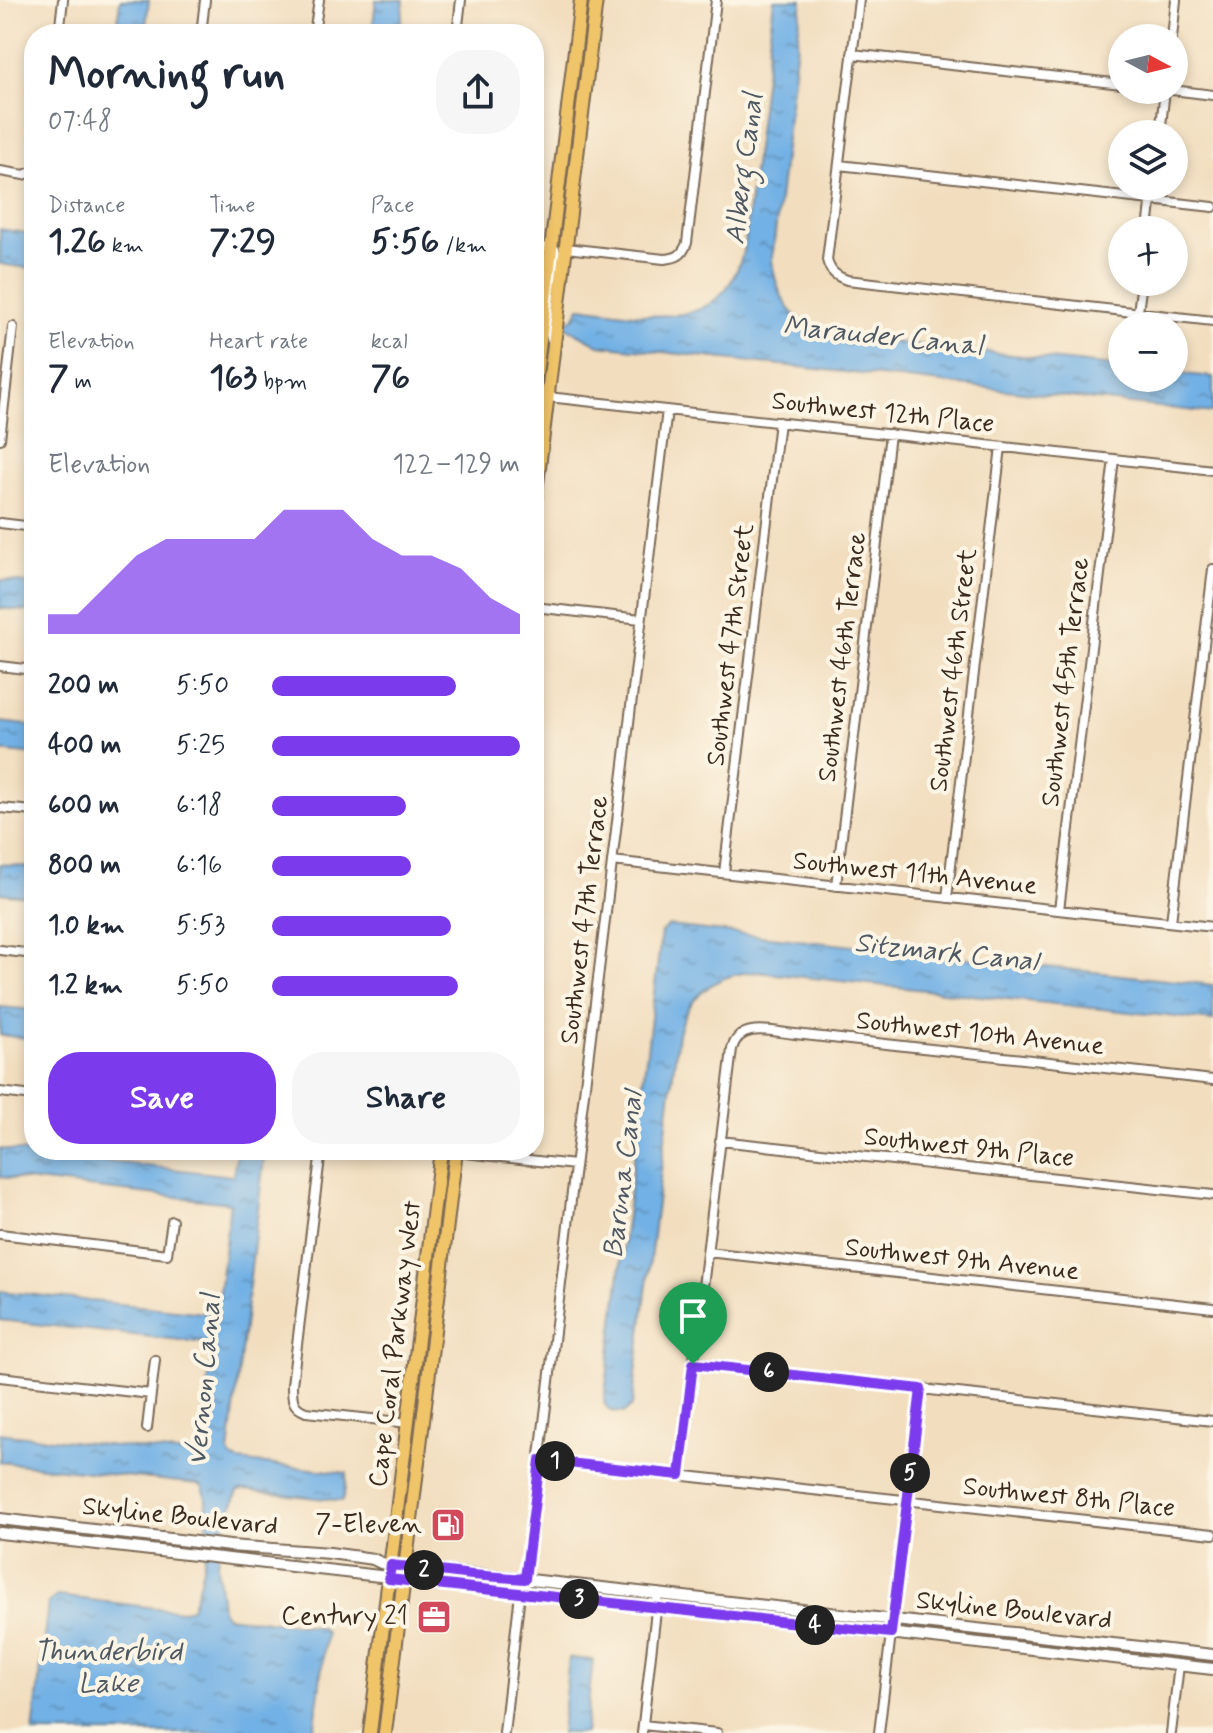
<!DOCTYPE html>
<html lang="en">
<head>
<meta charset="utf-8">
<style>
	body { margin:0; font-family:Mynerve,sans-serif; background:#f6f6f7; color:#1f2937; height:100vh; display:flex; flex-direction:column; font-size:30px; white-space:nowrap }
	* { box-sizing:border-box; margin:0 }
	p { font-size:26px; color:#747a83 }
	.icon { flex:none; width:44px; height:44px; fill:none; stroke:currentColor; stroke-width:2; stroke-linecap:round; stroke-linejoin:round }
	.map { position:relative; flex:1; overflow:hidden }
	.drawer { position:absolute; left:24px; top:24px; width:520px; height:1136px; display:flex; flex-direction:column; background:#fff; border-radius:32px; box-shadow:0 4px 12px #0003 }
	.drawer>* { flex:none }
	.needle { width:52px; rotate:97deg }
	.tools { position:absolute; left:1108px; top:24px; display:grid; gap:16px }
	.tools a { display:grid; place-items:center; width:80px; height:80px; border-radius:50%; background:#fff; box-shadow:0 4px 12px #0003; font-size:40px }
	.pin { position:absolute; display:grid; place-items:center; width:68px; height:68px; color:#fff; margin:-82px -34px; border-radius:50% 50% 50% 0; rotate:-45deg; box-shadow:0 0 8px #0007 }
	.pin .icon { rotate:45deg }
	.km { position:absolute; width:40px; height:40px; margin:-20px; border-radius:50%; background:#222; color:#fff; font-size:22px; line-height:40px; text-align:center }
	.round { display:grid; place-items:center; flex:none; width:84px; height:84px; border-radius:32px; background:#f6f6f7 }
	.head { display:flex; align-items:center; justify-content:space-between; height:136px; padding:0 24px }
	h1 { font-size:44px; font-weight:700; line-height:60px }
	.figures { display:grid; grid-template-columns:repeat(3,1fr); gap:12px; height:136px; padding:8px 24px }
	.figures div { display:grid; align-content:center }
	.figures b { font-size:34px; font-weight:700 }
	.figures small { font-size:22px; font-weight:400 }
	.figures p { font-size:22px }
	.chart { height:224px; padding:16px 24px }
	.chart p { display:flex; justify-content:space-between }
	.chart svg { width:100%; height:144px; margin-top:8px; fill:#7c3aed; opacity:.7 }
	.cta { display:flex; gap:16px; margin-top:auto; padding:16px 24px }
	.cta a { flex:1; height:92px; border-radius:32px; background:#7c3aed; color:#fff; font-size:32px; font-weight:700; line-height:92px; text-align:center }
	.cta a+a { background:#f6f6f7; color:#1f2937 }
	ul { padding:0 24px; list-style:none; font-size:26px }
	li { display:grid; grid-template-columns:128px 96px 1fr; align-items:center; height:60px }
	li i { height:20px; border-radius:10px; background:#7c3aed }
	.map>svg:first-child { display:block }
</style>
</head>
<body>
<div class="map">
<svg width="1213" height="1733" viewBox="0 0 1213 1733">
	<defs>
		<pattern id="water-ripples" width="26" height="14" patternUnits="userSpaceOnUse" patternTransform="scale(2)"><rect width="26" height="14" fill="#72b1e5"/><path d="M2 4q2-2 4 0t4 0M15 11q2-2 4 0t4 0" fill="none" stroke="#5f90b9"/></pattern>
	</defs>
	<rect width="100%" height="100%" fill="#fcf5e5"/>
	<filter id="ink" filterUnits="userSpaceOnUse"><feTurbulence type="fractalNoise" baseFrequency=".0125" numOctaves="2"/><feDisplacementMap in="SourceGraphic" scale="16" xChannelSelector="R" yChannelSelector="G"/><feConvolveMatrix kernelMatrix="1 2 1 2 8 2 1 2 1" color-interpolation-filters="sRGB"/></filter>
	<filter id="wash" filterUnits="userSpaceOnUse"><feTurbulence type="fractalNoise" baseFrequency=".006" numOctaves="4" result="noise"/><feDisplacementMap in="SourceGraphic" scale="32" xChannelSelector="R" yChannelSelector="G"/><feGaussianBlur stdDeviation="1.8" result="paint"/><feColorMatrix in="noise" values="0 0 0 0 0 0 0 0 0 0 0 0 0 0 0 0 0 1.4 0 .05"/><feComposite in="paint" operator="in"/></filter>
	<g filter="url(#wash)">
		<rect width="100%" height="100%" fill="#f2debf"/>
		<path fill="url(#water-ripples)" stroke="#566e82" stroke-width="2" d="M120,0H149L145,34H116Z
			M376,0H404L400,34H372Z
			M774,0H802L772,260C777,303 796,327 839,336L1122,367V378H1174V373L1213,377V413L599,345L568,328L534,324V317L569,321L575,317L580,307C649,315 724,338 744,248Z
			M0,229L27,233L34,231V269L0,264Z
			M0,580L34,584V612L0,608Z
			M0,722L34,726V755L0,751Z
			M0,864L34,868V897L0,893Z
			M669,926L1213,985V1021L758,972C719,972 688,994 678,1033L632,1406L624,1413L610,1411L604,1403L659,952L661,932Z
			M0,1007L34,1010V1039L0,1035Z
			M0,1149L233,1176L237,1150H265L229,1453L232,1458L238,1461L347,1473L343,1501L245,1490L238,1491L220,1539L217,1564L222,1609L226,1616L319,1627L326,1633L314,1733H33L48,1603L57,1596L181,1611L191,1608C204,1576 208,1545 207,1511C206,1502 207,1494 202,1486L197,1484L0,1462V1433L195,1455L200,1448L212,1353V1348L206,1343L0,1320V1291L213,1314L217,1310L230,1203L0,1177Z
			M569,1658L593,1660L585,1733H561Z"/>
	</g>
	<g filter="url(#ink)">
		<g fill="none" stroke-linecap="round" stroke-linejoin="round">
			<g stroke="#7b6956" stroke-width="12">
				<path id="minor" d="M859,0L827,260C830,272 836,276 847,280L1213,321
					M59,34L63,0
					M201,34L205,0
					M314,34L319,0
					M457,34L461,0
					M1172,38L1176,0
					M852,54L1122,84
					M1172,90L1213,95
					M1160,134L1165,90
					M839,165L1213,207
					M0,171L24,175L34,171
					M1148,230L1153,186
					M534,246L555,249L557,256L549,331L552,341
					M566,248L664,259C677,258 682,256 687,243L716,0
					M1138,312L1142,282
					M548,397L1213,470
					M0,439L13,327
					M0,523L34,527
					M534,607L641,619
					M0,666L34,670
					M0,808L34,811
					M612,861L1213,927
					M724,873L779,422
					M836,886L890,434
					M947,898L1001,447
					M1059,910L1114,459
					M1171,922L1213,569
					M0,950L34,954
					M0,1092L34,1096
					M720,1141L1213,1195
					M321,1150L292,1385C292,1399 292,1407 306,1412L409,1423
					M456,1152L575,1165
					M0,1234L167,1254L172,1221
					M707,1252L1213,1308
					M693,1364L1213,1421
					M0,1377L151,1394
					M147,1428L155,1360
					M540,1460L1213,1534
					M680,1475L732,1049C739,1021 773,1032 795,1034L1213,1080
					M525,1579L667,410
					M892,1619L921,1389
					M643,1725L717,1733
					M504,1733L519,1602L521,1593
					M642,1733L658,1593
					M879,1733L891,1633
					M1171,1733L1179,1665"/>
			</g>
			<g stroke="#7b6956" stroke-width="14">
				<path id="tertiary" d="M0,1519L230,1546L330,1553L373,1559L381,1563L416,1569L512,1578L1213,1655
					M0,1533C404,1579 809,1625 1213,1669"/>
			</g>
			<g stroke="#7b6956" stroke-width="16">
				<path id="primary" d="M534,390L581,0
					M534,508L596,0
					M370,1733L441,1150
					M385,1733L456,1150"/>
			</g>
			<use href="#minor" stroke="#fff" stroke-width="8"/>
			<use href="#tertiary" stroke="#fff" stroke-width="10"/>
			<use href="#primary" stroke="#f0c469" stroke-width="12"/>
		</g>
	</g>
	<g fill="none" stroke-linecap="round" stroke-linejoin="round" filter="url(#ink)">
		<g stroke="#fff" stroke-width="16">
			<path id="route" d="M693,1364L921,1389L891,1633L389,1579L391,1565L472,1575L525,1579L540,1460L680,1475Z"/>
		</g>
		<use href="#route" stroke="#7c3aed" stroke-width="10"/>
	</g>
	<defs>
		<g id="fuel-square" transform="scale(1.8)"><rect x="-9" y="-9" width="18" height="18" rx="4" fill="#d1495b" stroke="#fcf5e5"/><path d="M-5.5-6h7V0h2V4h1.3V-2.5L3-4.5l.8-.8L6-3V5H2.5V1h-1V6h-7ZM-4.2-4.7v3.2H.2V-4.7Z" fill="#fff"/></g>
		<g id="office-square" transform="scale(1.8)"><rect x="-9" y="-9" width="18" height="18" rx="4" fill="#d1495b" stroke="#fcf5e5"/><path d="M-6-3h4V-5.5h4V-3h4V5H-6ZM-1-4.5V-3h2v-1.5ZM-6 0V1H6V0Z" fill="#fff"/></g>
	</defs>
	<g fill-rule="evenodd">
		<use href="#fuel-square" x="448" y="1525"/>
		<use href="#office-square" x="434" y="1617"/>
	</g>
	<g text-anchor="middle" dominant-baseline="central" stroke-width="8" stroke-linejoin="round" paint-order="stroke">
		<g font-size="26" fill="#3b2a1e" stroke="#fcf5e5">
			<text transform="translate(883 413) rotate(6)">Southwest 12th Place</text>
			<text transform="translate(731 645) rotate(-83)">Southwest 47th Street</text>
			<text transform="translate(843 657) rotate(-83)">Southwest 46th Terrace</text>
			<text transform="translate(954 670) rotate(-83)">Southwest 46th Street</text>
			<text transform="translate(1066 682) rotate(-83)">Southwest 45th Terrace</text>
			<text transform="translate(915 874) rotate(6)">Southwest 11th Avenue</text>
			<text transform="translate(585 920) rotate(-83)">Southwest 47th Terrace</text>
			<text transform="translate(980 1034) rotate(6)">Southwest 10th Avenue</text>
			<text transform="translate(969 1148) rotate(6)">Southwest 9th Place</text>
			<text transform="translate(962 1260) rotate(6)">Southwest 9th Avenue</text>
			<text transform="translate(396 1344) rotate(-83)">Cape Coral Parkway West</text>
			<text transform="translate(1069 1498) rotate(6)">Southwest 8th Place</text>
			<text transform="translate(180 1517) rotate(6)">Skyline Boulevard</text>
			<text transform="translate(1014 1611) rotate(6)">Skyline Boulevard</text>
		</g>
		<g font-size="26" fill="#3b2a1e" stroke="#fcf5e5" text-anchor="end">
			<text x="422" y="1525">7-Eleven</text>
			<text x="408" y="1617">Century 21</text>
		</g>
		<g font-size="28" font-style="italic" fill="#4e5964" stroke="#fcf5e5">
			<text transform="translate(745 169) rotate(-83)">Alberg Canal</text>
			<text transform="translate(883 337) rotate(6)">Marauder Canal</text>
			<text transform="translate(946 953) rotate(6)">Sitzmark Canal</text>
			<text transform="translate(624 1175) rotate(-83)">Baruna Canal</text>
			<text transform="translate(205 1380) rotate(-85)">Vernon Canal</text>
			<text x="108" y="1652">Thunderbird<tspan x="108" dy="32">Lake</tspan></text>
		</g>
	</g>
</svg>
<div class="tools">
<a><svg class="needle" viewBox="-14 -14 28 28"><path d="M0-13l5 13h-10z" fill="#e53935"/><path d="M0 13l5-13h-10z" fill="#747a83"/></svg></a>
<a><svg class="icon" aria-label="layers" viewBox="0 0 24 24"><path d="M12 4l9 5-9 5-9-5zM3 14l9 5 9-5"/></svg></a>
<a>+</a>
<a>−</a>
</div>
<div class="pin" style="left:693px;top:1364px;background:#1e9e55"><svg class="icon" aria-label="arrive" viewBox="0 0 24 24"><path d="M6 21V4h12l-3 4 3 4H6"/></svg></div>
<b class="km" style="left:555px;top:1461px">1</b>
<b class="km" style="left:424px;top:1570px">2</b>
<b class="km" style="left:579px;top:1599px">3</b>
<b class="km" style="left:815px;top:1625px">4</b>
<b class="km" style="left:910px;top:1473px">5</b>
<b class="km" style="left:769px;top:1372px">6</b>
<section class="drawer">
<div class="head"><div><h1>Morning run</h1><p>07:48</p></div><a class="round"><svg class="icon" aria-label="share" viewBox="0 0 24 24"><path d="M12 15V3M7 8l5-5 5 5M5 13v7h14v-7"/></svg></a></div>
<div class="figures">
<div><p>Distance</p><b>1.26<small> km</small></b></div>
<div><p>Time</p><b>7:29</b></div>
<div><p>Pace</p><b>5:56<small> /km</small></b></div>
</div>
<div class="figures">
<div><p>Elevation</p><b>7<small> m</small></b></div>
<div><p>Heart rate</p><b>163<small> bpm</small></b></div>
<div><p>kcal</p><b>76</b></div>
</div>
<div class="chart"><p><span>Elevation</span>122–129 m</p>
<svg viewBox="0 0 160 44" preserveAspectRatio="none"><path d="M0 44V38L10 38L20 29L30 20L40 15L50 15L60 15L70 15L80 6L90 6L100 6L110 15L120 20L130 20L140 24L150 33L160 38V44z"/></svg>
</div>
<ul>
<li><b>200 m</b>5:50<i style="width:74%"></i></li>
<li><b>400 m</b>5:25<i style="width:100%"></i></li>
<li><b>600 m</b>6:18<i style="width:54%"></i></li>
<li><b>800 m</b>6:16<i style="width:56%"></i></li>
<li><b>1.0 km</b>5:53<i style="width:72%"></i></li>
<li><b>1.2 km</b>5:50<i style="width:75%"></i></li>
</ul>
<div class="cta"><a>Save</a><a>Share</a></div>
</section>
</div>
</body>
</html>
